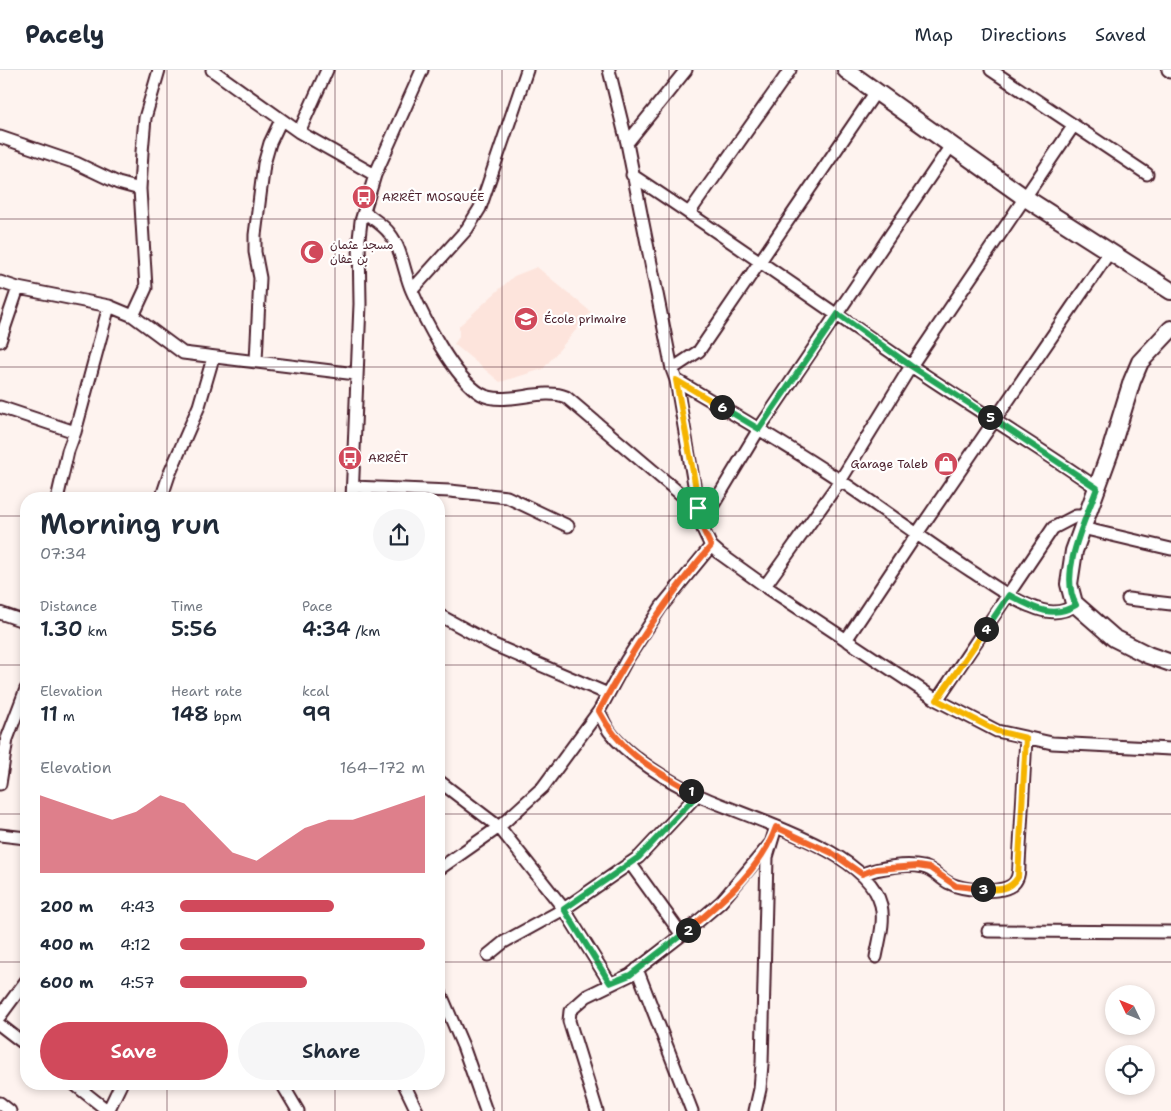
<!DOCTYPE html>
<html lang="en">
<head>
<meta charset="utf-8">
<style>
	body { margin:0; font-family:"Shantell Sans","Playpen Sans Arabic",sans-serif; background:#f6f6f7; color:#1f2937; height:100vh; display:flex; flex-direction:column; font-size:19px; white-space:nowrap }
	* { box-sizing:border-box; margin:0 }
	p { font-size:16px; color:#747a83 }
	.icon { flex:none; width:28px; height:28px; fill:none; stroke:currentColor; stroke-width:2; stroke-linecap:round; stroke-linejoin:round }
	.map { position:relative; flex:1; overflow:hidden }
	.side { position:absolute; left:20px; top:422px; width:425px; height:598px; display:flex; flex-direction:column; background:#fff; border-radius:20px; box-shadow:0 2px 8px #0003 }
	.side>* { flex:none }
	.needle { width:32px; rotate:313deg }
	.buttons { position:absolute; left:1105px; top:915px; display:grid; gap:10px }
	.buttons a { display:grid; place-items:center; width:50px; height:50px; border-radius:50%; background:#fff; box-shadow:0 2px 8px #0003; font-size:25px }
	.pin { position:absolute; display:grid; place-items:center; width:42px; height:42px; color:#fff; margin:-21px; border-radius:10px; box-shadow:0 2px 8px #0006 }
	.km { position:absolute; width:25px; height:25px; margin:-12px; border-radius:50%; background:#222; color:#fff; font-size:14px; line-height:25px; text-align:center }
	.round { display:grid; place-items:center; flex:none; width:52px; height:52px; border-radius:26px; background:#f6f6f7 }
	.summary { display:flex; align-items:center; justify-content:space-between; height:85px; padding:0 20px }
	h1 { font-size:28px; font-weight:600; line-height:38px }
	.figures { display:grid; grid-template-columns:repeat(3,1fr); gap:8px; height:85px; padding:5px 20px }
	.figures div { display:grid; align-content:center }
	.figures b { font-size:21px; font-weight:600 }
	.figures small { font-size:14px; font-weight:400 }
	.figures p { font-size:14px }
	.chart { height:140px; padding:10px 20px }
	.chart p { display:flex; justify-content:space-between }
	.chart svg { width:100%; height:90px; margin-top:5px; fill:#d1495b; opacity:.7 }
	.primary-button { display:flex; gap:10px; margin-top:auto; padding:10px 20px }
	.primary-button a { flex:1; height:58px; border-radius:30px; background:#d1495b; color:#fff; font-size:20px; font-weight:600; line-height:58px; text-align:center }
	.primary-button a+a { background:#f6f6f7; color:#1f2937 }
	ul { padding:0 20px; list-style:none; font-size:16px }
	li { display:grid; grid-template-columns:80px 60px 1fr; align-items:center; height:38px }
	li i { height:12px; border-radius:6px; background:#d1495b }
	header { display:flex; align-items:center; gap:30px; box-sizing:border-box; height:70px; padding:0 25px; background:#fff; border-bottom:1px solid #e0e1e3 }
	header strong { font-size:24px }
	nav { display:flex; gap:28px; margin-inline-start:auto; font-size:18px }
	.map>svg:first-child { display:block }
</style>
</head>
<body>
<header>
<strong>Pacely</strong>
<nav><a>Map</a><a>Directions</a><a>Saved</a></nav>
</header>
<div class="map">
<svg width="1171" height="1041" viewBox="0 0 1171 1041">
	<rect width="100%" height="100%" fill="#fef3ef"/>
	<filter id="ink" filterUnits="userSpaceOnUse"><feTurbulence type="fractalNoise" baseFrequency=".02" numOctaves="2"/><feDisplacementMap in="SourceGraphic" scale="10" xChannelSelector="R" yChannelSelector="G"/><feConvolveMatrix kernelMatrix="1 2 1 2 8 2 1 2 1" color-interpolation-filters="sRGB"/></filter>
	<g filter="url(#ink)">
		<path fill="#fde4dc" d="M537,197L591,242L543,299L500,312L454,274L459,267V256L514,206Z"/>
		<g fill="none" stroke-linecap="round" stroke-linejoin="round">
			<g stroke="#4a1f2b" stroke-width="15">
				<path id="street" d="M212,0L299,62L375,105
					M609,0L627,73L672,299L676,310L701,455L711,476L719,483L765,516L937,630L997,661L1052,673L1171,679
					M991,0L1147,104
					M1168,0L1171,2
					M299,62L327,0
					M0,67L76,93L118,113L140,119
					M627,73L686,0
					M632,105C726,167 817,232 910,295C971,337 1036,375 1097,418
					M364,142C373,149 384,155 390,164C402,179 404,203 412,221C424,249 454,308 481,324C503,337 542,317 566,327L697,438
					M689,143L790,0
					M0,212L18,218L109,236L133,246L183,283L356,304
					M412,220L467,159L480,138L527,0
					M133,246L146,218L140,119L142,82L145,48L159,0
					M0,271L18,218
					M256,291L260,208L255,182V165L264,94L270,73L281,50
					M672,299L699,281L877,20
					M676,310C731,342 787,375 841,411C884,440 927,472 971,501C990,513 1009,528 1030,536C1046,543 1060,545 1076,535
					M0,337L75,362
					M353,417L450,421L507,427L568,456
					M57,429L68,381L75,362L109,236
					M161,429L169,405L199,336L213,288
					M352,429L360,234L359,169L361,151L375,105L422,0
					M701,455L759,359L952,74
					M1082,458L1171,479
					M765,516L840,411L911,296L1074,55
					M1128,529L1171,534
					M0,543L26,552
					M439,545L494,575L608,624
					M846,570L916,465L1109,183
					M937,630L1053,458L1076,446H1087
					M599,641C602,648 605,655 609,661C627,686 670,712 698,725C746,748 867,779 881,835C885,852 879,870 876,887
					M439,711L499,757L564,839L610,913
					M0,714L7,669L26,619
					M0,765L26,768
					M630,793L682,865
					M439,799L499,757L543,717L599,641L626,591L661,537L711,476
					M862,804C879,798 905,793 923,797C934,799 939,808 949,813C962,820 1005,826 1015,812C1019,807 1019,800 1019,794L1026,668
					M988,861L1171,862
					M488,885L504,872L564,839L639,787L697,725
					M637,899L692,1041
					M439,920L463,976L486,1041
					M0,946L26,911
					M0,955L26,975
					M74,1014L108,1041
					M282,1014L298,1041
					M404,1014L417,1041
					M0,1033L10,1041
					M108,1041L121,1014
					M597,1041L569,951L570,941L587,926L630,905L688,860L721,832L770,774
					M755,1041L760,1019L762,994L767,787L776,757"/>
			</g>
			<g stroke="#4a1f2b" stroke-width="20">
				<path id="secondary" d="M846,0L1024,127L1171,221
					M1171,259L1140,292L1132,311L1110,382L1074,481L1069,514L1074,533L1114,568L1148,585L1171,593"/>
			</g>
			<use href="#street" stroke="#fff" stroke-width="11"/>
			<use href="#secondary" stroke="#fff" stroke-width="16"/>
		</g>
	</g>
	<g fill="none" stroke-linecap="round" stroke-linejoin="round" filter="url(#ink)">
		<g stroke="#fff" stroke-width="10">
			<path id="split-1" d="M691,721C651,698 621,683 599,641C631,581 667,527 711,476L701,455L698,438"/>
		</g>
		<g stroke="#fff" stroke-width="10">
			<path id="split-2" d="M688,860L630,905L610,913L564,839L639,787L697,725L691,721"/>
		</g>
		<g stroke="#fff" stroke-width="10">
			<path id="split-3" d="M688,860C721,832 761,800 776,757L832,783L862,804L876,799L917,796L930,798L956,816L983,819"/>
		</g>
		<g stroke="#fff" stroke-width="10">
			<path id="split-4" d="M983,819C997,820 1010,821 1018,807L1026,668L997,661L937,630L986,559"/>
		</g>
		<g stroke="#fff" stroke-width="10">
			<path id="split-5" d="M986,559L1009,525C1032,537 1052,550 1076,535C1058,503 1086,449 1097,418L990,347"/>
		</g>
		<g stroke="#fff" stroke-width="10">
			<path id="split-6" d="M722,337L759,359L838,244L911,296L990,347"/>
		</g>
		<g stroke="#fff" stroke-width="10">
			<path id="split-7" d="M698,438L695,413L676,310L722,337"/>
		</g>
		<use href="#split-1" stroke="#f0652b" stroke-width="6"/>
		<use href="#split-2" stroke="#22a559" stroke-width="6"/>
		<use href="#split-3" stroke="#f0652b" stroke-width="6"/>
		<use href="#split-4" stroke="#f5b400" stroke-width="6"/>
		<use href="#split-5" stroke="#22a559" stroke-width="6"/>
		<use href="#split-6" stroke="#22a559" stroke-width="6"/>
		<use href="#split-7" stroke="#f5b400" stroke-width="6"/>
	</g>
	<path fill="none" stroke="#4a1f2b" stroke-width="1" stroke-opacity="0.55" d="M167,0V429M335,0V429M502,0V1041M669,0V1041M836,0V1041M1004,0V1041M0,149H1171M0,297H1171M0,446H26M439,446H1171M0,595H26M439,595H1171M0,744H26M439,744H1171M0,892H26M439,892H1171M167,1014V1041M335,1014V1041"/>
	<defs>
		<g id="bus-disc" transform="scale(1.25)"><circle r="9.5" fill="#d1495b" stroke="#fff"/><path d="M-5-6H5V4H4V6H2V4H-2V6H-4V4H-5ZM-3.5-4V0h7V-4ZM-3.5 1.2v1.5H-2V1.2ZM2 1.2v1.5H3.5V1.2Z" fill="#fff"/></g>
		<g id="mosque-disc" transform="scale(1.25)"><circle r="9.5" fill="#d1495b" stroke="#fff"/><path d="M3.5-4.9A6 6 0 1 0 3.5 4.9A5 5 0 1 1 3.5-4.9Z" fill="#fff"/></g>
		<g id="school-disc" transform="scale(1.25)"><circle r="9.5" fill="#d1495b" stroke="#fff"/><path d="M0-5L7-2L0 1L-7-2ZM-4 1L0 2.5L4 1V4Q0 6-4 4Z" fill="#fff"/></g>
		<g id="shop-disc" transform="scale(1.25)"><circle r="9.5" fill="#d1495b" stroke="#fff"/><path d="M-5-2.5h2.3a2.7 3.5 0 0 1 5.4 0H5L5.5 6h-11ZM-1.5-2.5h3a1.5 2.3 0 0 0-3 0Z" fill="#fff"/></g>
	</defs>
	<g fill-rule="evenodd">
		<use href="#bus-disc" x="364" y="127"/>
		<use href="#mosque-disc" x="312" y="182"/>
		<use href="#school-disc" x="526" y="249"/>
		<use href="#bus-disc" x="350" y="388"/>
		<use href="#shop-disc" x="946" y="394"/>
	</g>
	<g text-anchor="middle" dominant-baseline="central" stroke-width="4.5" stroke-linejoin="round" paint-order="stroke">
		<g font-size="12" fill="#4a1f2b" stroke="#fff" text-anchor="start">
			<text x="382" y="127">ARRÊT MOSQUÉE</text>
			<text x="330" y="175">مسجد عثمان<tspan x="330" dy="14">بن عفان</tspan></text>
			<text x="544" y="249">École primaire</text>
			<text x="368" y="388">ARRÊT</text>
			<text x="928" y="394" text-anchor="end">Garage Taleb</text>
		</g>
	</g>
</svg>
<div class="buttons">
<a><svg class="needle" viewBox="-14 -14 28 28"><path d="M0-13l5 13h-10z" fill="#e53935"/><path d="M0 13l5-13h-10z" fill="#747a83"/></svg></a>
<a><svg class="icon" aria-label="locate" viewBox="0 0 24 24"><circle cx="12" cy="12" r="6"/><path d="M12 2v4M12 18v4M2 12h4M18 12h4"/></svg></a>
</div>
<div class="pin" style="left:698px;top:438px;background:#1e9e55"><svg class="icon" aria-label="arrive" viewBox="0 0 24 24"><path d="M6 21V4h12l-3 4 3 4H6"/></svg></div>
<b class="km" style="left:691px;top:721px">1</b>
<b class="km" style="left:688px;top:860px">2</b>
<b class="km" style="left:983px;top:819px">3</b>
<b class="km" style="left:986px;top:559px">4</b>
<b class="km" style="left:990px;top:347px">5</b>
<b class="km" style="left:722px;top:337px">6</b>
<section class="side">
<div class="summary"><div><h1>Morning run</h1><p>07:34</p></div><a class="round"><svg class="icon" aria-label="share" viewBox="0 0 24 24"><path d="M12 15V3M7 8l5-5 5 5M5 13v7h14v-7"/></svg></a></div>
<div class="figures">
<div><p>Distance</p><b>1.30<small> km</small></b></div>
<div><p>Time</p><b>5:56</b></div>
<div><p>Pace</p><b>4:34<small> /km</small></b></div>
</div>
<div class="figures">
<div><p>Elevation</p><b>11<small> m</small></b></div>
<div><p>Heart rate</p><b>148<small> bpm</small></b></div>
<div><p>kcal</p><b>99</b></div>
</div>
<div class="chart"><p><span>Elevation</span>164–172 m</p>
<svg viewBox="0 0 160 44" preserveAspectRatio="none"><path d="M0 44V6L10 10L20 14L30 18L40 14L50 6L60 10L70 22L80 34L90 38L100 30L110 22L120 18L130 18L140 14L150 10L160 6V44z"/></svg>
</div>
<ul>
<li><b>200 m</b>4:43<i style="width:63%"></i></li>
<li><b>400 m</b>4:12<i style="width:100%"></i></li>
<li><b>600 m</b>4:57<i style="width:52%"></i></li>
</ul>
<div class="primary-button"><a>Save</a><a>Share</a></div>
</section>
</div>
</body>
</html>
